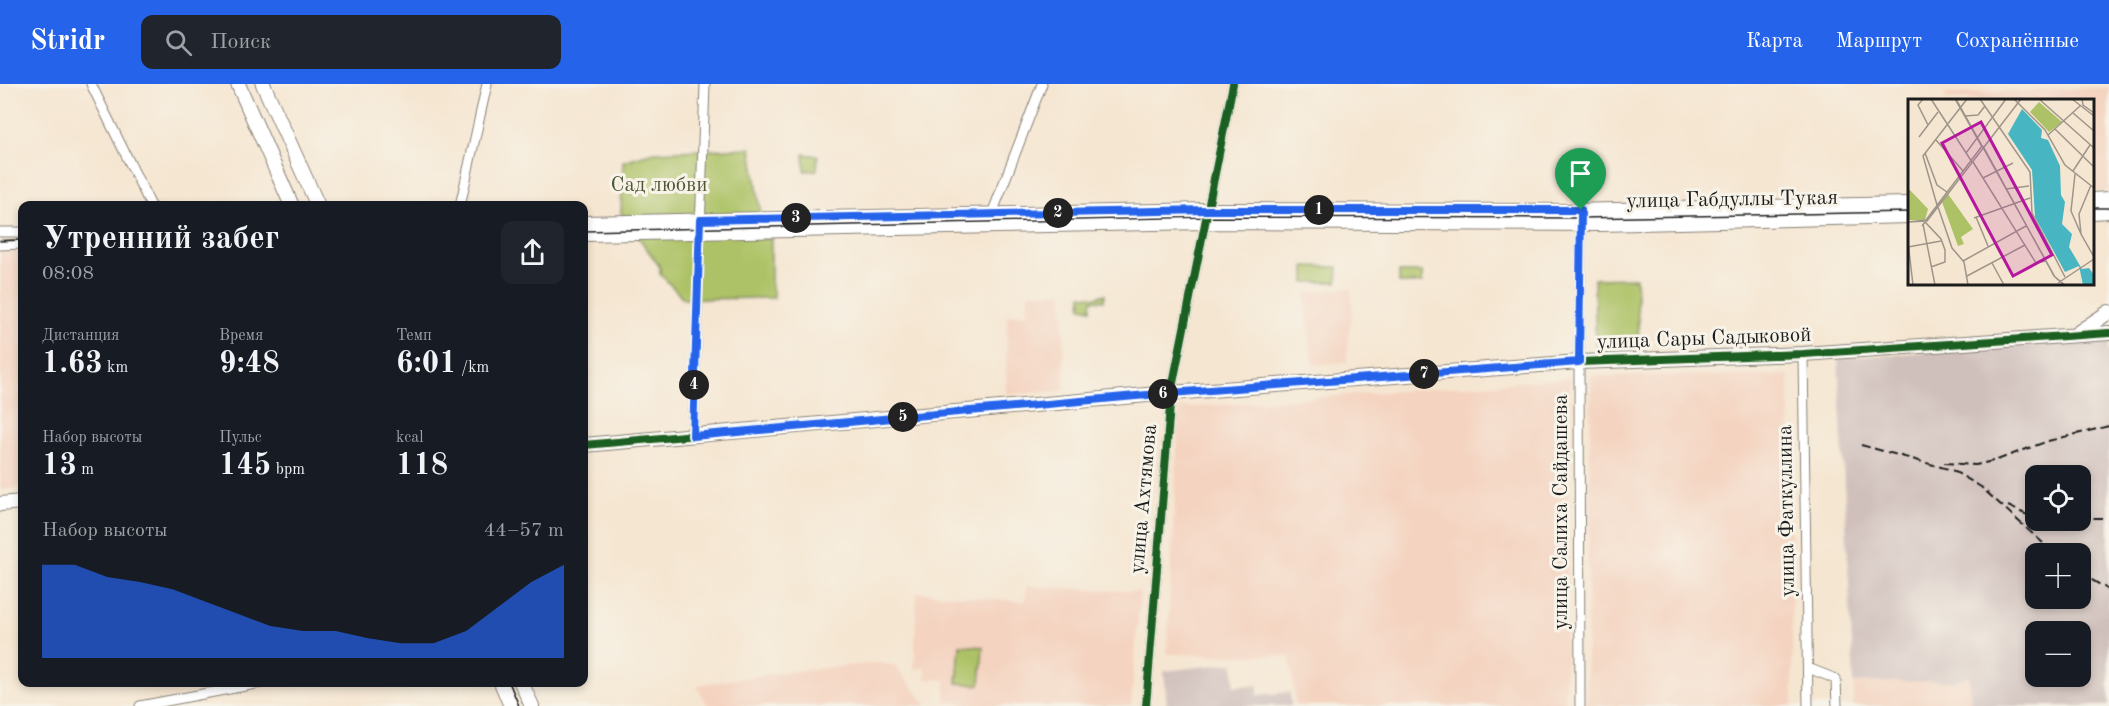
<!DOCTYPE html>
<html lang="ru">
<head>
<meta charset="utf-8">
<style>
	body { margin:0; font-family:"Old Standard TT",serif; background:#20242c; color:#f1f3f6; height:100vh; display:flex; flex-direction:column; font-size:22px; white-space:nowrap }
	* { box-sizing:border-box; margin:0 }
	p { font-size:20px; color:#9ea1a6 }
	.icon { flex:none; width:33px; height:33px; fill:none; stroke:currentColor; stroke-width:2; stroke-linecap:round; stroke-linejoin:round }
	.map { position:relative; flex:1; overflow:hidden }
	.sheet { position:absolute; left:18px; top:117px; width:570px; height:486px; display:flex; flex-direction:column; background:#171b24; border-radius:12px; box-shadow:0 3px 9px #0003 }
	.sheet>* { flex:none }
	.tools { position:absolute; left:2025px; top:381px; display:grid; gap:12px }
	.tools a { display:grid; place-items:center; width:66px; height:66px; border-radius:12px; background:#171b24; box-shadow:0 3px 9px #0003; font-size:30px }
	.pin { position:absolute; display:grid; place-items:center; width:51px; height:51px; color:#fff; margin:-62px -26px; border-radius:50% 50% 50% 0; rotate:-45deg; box-shadow:0 0 6px #0007 }
	.pin .icon { rotate:45deg }
	.km { position:absolute; width:30px; height:30px; margin:-15px; border-radius:50%; background:#222; color:#fff; font-size:16px; line-height:30px; text-align:center }
	.round { display:grid; place-items:center; flex:none; width:63px; height:63px; border-radius:12px; background:#20242c }
	.overview { display:flex; align-items:center; justify-content:space-between; height:102px; padding:0 24px }
	h1 { font-size:33px; font-weight:600; line-height:45px }
	.stats { display:grid; grid-template-columns:repeat(3,1fr); gap:9px; height:102px; padding:6px 24px }
	.stats div { display:grid; align-content:center }
	.stats b { font-size:30px; font-weight:600 }
	.stats small { font-size:16px; font-weight:400 }
	.stats p { font-size:16px }
	.chart { height:168px; padding:12px 24px }
	.chart p { display:flex; justify-content:space-between }
	.chart svg { width:100%; height:108px; margin-top:6px; fill:#2563eb; opacity:.7 }
	header { display:flex; align-items:center; gap:36px; box-sizing:border-box; height:84px; padding:0 30px; background:#2563eb; color:#fff }
	header strong { font-size:28px }
	nav { display:flex; gap:33px; margin-inline-start:auto; font-size:21px }
	.search { width:420px; height:54px; background:#20242c; display:flex; align-items:center; gap:15px; box-sizing:border-box; padding:0 21px; border-radius:12px; color:#9ea1a6; font-size:22px }
	.map>svg:first-child { display:block }
</style>
</head>
<body>
<header>
<strong>Stridr</strong>
<div class="search"><svg class="icon" aria-label="search" viewBox="0 0 24 24"><circle cx="10" cy="10" r="6"/><path d="M15 15l6 6"/></svg>Поиск</div>
<nav><a>Карта</a><a>Маршрут</a><a>Сохранённые</a></nav>
</header>
<div class="map">
<svg width="2109" height="622" viewBox="0 0 2109 622">
	<rect width="100%" height="100%" fill="#f7f3e8"/>
	<filter id="ink" filterUnits="userSpaceOnUse"><feTurbulence type="fractalNoise" baseFrequency=".0167" numOctaves="2"/><feDisplacementMap in="SourceGraphic" scale="12" xChannelSelector="R" yChannelSelector="G"/><feConvolveMatrix kernelMatrix="1 2 1 2 8 2 1 2 1" color-interpolation-filters="sRGB"/></filter>
	<filter id="wash" filterUnits="userSpaceOnUse"><feTurbulence type="fractalNoise" baseFrequency=".008" numOctaves="4" result="noise"/><feDisplacementMap in="SourceGraphic" scale="24" xChannelSelector="R" yChannelSelector="G"/><feGaussianBlur stdDeviation="1.35" result="paint"/><feColorMatrix in="noise" values="0 0 0 0 0 0 0 0 0 0 0 0 0 0 0 0 0 1.4 0 .05"/><feComposite in="paint" operator="in"/></filter>
	<g filter="url(#wash)">
		<rect width="100%" height="100%" fill="#f5e6d1"/>
		<path fill="#f4d3c0" d="M2109,3V107L2093,108L2092,16H1946L1945,10Z
			M22,167V403L0,406V167Z
			M1351,204L1353,224L1349,247L1347,278L1313,281L1305,209Z
			M1063,208L1064,307L1006,310L1007,231L1027,230L1028,209Z
			M1789,291L1793,622H1586L1591,292Z
			M1570,294L1565,622H1296L1290,572L1167,570L1179,324Z
			M1027,502L1140,508L1131,622H963L962,620L945,617V596L926,595V584L914,585L917,508L1025,518Z
			M877,579L895,581L927,622H708L697,603L705,600L783,588Z
			M1970,591L1971,622H1853L1854,599L1954,597Z"/>
		<path fill="#d0c0bc" fill-rule="evenodd" d="M2109,256V622H1971L1969,591L1955,597L1854,599L1838,274ZM2036,392H2080V436H2036ZM2036,470H2080V514H2036ZM2036,548H2080V592H2036Z
			M1234,579V602L1258,601V611L1290,608L1291,622H1167L1164,587Z"/>
		<path fill="#adc266" stroke="#646f41" stroke-width="1.5" d="M751,64L765,155H771V197L774,214L684,215L660,190V183L621,129L623,77L654,68Z
			M804,70L818,72L817,86L805,87Z
			M1305,182L1338,183L1337,198H1305Z
			M1399,188H1422V199H1399Z
			M1636,194L1639,261L1596,263L1594,195Z
			M1105,210L1104,217L1092,216L1091,225L1081,223L1082,211L1096,213Z
			M960,561L983,563L980,601L957,599Z"/>
	</g>
	<g filter="url(#ink)">
		<g fill="none" stroke-linecap="round" stroke-linejoin="round">
			<g stroke="#888176" stroke-width="11">
				<path id="street" d="M91,0L151,122
					M460,122L487,0
					M990,135L1042,0
					M0,148H22
					M0,161L22,160
					M1803,270L1808,622
					M693,352L705,0
					M1808,584L1836,595L1837,622
					M140,622L266,598
					M1146,622L1171,309L1233,0
					M1580,622L1579,278L1581,135"/>
			</g>
			<g stroke="#888176" stroke-width="16">
				<path id="secondary" d="M238,0L292,122
					M263,0L318,122
					M2092,116L2109,115
					M2092,128L2109,127
					M584,139L1208,126L1567,127L1910,120
					M584,150L1206,138L1601,140L1910,132
					M2076,250L2109,228
					M584,361L1158,310L1579,278L1803,270L2109,249
					M0,420L22,418
					M501,598L511,622
					M521,598L532,622"/>
			</g>
			<use href="#street" stroke="#fff" stroke-width="9"/>
			<use href="#secondary" stroke="#fff" stroke-width="14"/>
			<path stroke="#1c1c1c" stroke-width="1.5" d="M2092,124H2109
				M584,147L1207,133L1581,134L1910,128
				M0,157L22,156
				M509,598L519,622"/>
			<path stroke="#1c1c1c" stroke-width="2" stroke-dasharray="9 4.5" stroke-linecap="butt" d="M1861,361L1952,386L1981,403L2055,470
				M1944,379L1976,381L1997,376L2048,357L2109,342
				M2008,422L2025,430L2036,432
				M2080,434H2102
				M2080,489L2109,506"/>
			<g stroke="#f7f3e8" stroke-width="11">
				<path id="cycleway" d="M584,361L1158,310L1579,278L1803,270L2109,249
					M1146,622L1171,309L1233,0"/>
			</g>
			<use href="#cycleway" stroke="#1b5e20" stroke-width="8"/>
		</g>
	</g>
	<g fill="none" stroke-linecap="round" stroke-linejoin="round" filter="url(#ink)">
		<g stroke="#fff" stroke-width="12">
			<path id="route" d="M1208,126H1581L1579,278L1158,310L693,352L700,136Z"/>
		</g>
		<use href="#route" stroke="#2563eb" stroke-width="8"/>
	</g>
	<g text-anchor="middle" dominant-baseline="central" stroke-width="6" stroke-linejoin="round" paint-order="stroke">
		<g font-size="21" fill="#4f5636" stroke="#f7f3e8">
			<text x="659" y="101">Сад любви</text>
		</g>
		<g font-size="21" fill="#1c1c1c" stroke="#f7f3e8">
			<text transform="translate(1732 116) rotate(-1)">улица Габдуллы Тукая</text>
			<text transform="translate(1704 255) rotate(-2)">улица Сары Садыковой</text>
			<text transform="translate(1144 415) rotate(-85)">улица Ахтямова</text>
			<text transform="translate(1787 427) rotate(-91)">улица Фаткуллина</text>
			<text transform="translate(1561 428) rotate(-90)">улица Салиха Сайдашева</text>
		</g>
	</g>
	<g transform="translate(1908 15)">
		<rect width="186" height="186" fill="#f5e6d1"/>
		<path d="M131,3L154,23L141,33L122,13ZM0,89L20,110L17,121H0ZM40,95L65,130L53,138L56,145L50,147L34,103Z" fill="#adc266"/>
		<path d="M114,10L134,31L133,39L140,41L152,67L153,96L157,103L154,125L164,135L161,148L174,170L181,169L186,176V186H175L171,167L157,173L127,118L124,71L100,35Z" fill="#48b5c2"/>
		<path fill="none" stroke="#9e9589" stroke-width="1.5" d="M15,0L10,6L20,26M23,0L64,63M47,0L74,48M48,0L147,178L156,186M72,0L122,73L124,114L157,178M106,0L137,31L157,66L186,89M131,0L186,49M164,0L186,17M174,0L175,6L186,14M165,14L186,32M57,17L70,16L77,7M147,30L186,68M140,36L172,7M11,38L30,13M28,41L55,72M75,47L146,177L157,186M17,54L29,86L39,93M58,54L98,0M65,63L128,164L138,162M165,72L182,46M167,75L163,112L173,135M75,79L105,64M183,86L171,115L173,135L186,158M98,90L121,87M29,106L15,57L59,0M30,108L44,149L56,163L60,186M68,118L80,147M66,119L122,99M0,123L19,122L113,0M0,123L18,121L74,47M15,125L27,186M14,127L17,123L33,140L37,151V163L23,168M0,143L5,186M0,148L33,142M55,162L118,127M84,164L96,186M59,177L117,146M150,184L186,160"/>
		<path fill="#b5179e" fill-opacity="0.15" stroke="#b5179e" stroke-width="3" d="M73,23L144,156L105,177L34,44Z"/>
		<rect width="186" height="186" fill="none" stroke="#1c1c1c" stroke-width="3"/>
	</g>
</svg>
<div class="tools">
<a><svg class="icon" aria-label="locate" viewBox="0 0 24 24"><circle cx="12" cy="12" r="6"/><path d="M12 2v4M12 18v4M2 12h4M18 12h4"/></svg></a>
<a>+</a>
<a>−</a>
</div>
<div class="pin" style="left:1581px;top:126px;background:#1e9e55"><svg class="icon" aria-label="arrive" viewBox="0 0 24 24"><path d="M6 21V4h12l-3 4 3 4H6"/></svg></div>
<b class="km" style="left:1319px;top:126px">1</b>
<b class="km" style="left:1058px;top:129px">2</b>
<b class="km" style="left:796px;top:134px">3</b>
<b class="km" style="left:694px;top:301px">4</b>
<b class="km" style="left:903px;top:333px">5</b>
<b class="km" style="left:1163px;top:310px">6</b>
<b class="km" style="left:1424px;top:290px">7</b>
<section class="sheet">
<div class="overview"><div><h1>Утренний забег</h1><p>08:08</p></div><a class="round"><svg class="icon" aria-label="share" viewBox="0 0 24 24"><path d="M12 15V3M7 8l5-5 5 5M5 13v7h14v-7"/></svg></a></div>
<div class="stats">
<div><p>Дистанция</p><b>1.63<small> km</small></b></div>
<div><p>Время</p><b>9:48</b></div>
<div><p>Темп</p><b>6:01<small> /km</small></b></div>
</div>
<div class="stats">
<div><p>Набор высоты</p><b>13<small> m</small></b></div>
<div><p>Пульс</p><b>145<small> bpm</small></b></div>
<div><p>kcal</p><b>118</b></div>
</div>
<div class="chart"><p><span>Набор высоты</span>44–57 m</p>
<svg viewBox="0 0 160 44" preserveAspectRatio="none"><path d="M0 44V6L10 6L20 11L30 13L40 16L50 21L60 26L70 31L80 33L90 33L100 36L110 38L120 38L130 33L140 23L150 13L160 6V44z"/></svg>
</div>
</section>
</div>
</body>
</html>
